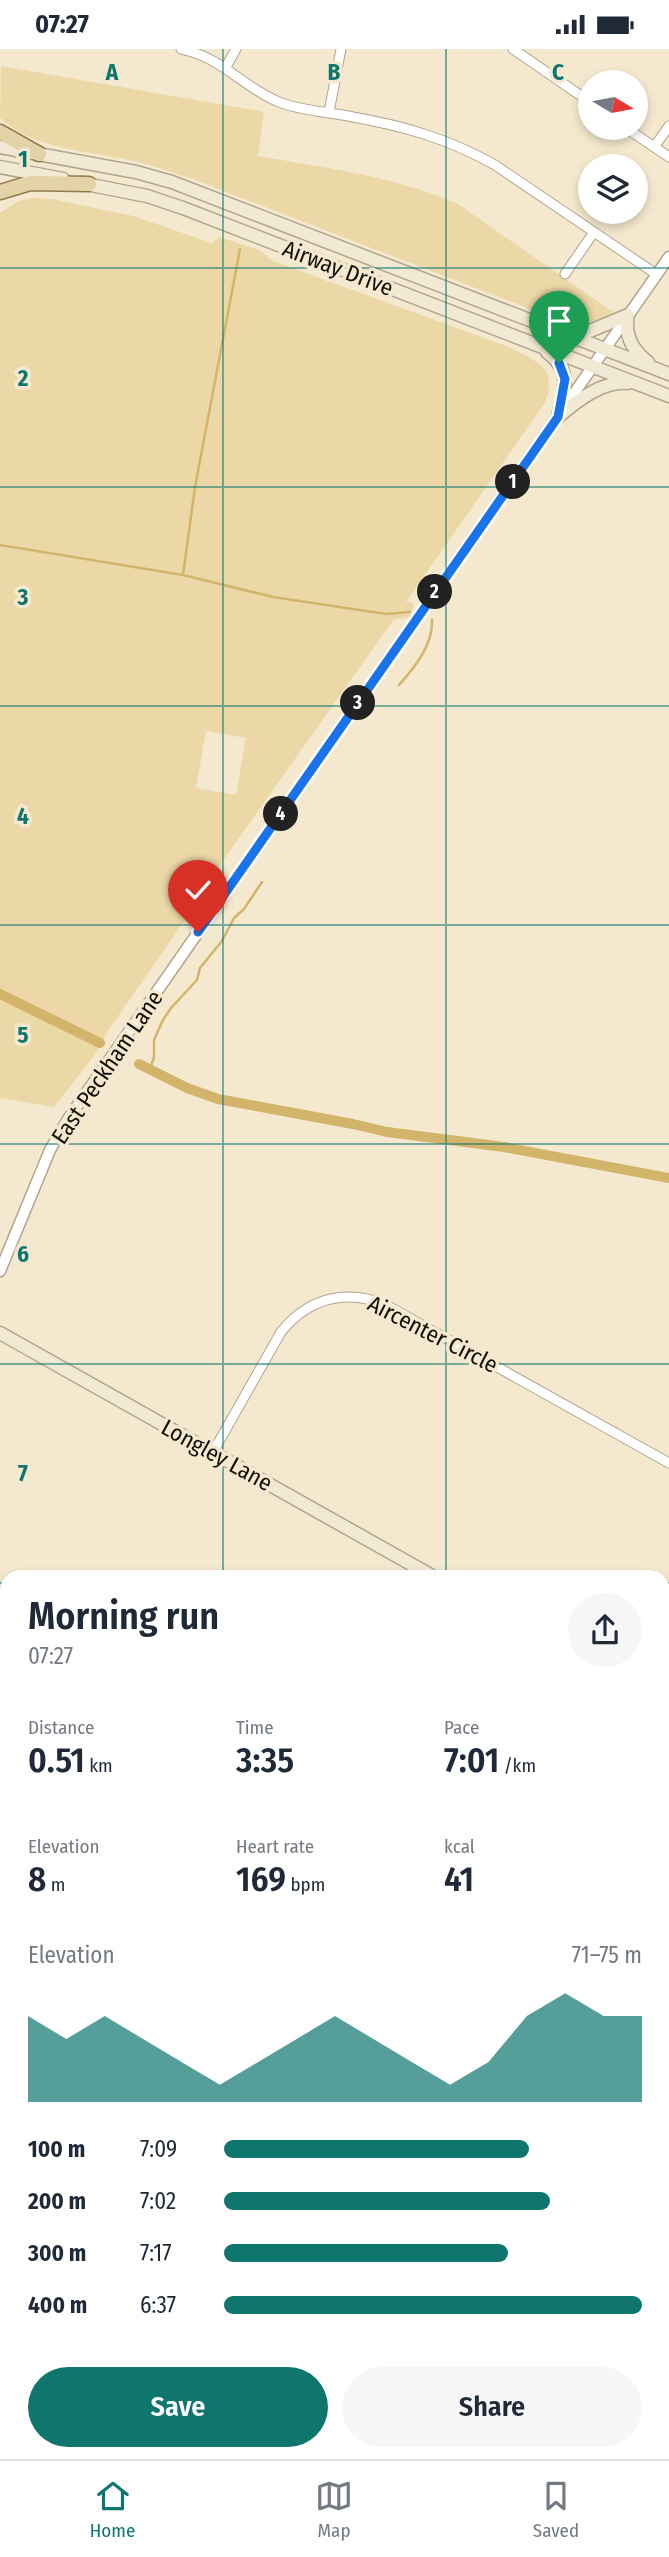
<!DOCTYPE html>
<html lang="en">
<head>
<meta charset="utf-8">
<style>
	body { margin:0; font-family:"Fira Sans Condensed",sans-serif; background:#f6f6f7; color:#1f2937; height:100vh; display:flex; flex-direction:column; font-size:26px; white-space:nowrap }
	* { box-sizing:border-box; margin:0 }
	p { font-size:23px; color:#747a83 }
	.icon { flex:none; width:38px; height:38px; fill:none; stroke:currentColor; stroke-width:2; stroke-linecap:round; stroke-linejoin:round }
	.map { position:relative; flex:1; overflow:hidden }
	.sheet { position:absolute; left:0px; top:1521px; width:670px; height:891px; display:flex; flex-direction:column; background:#fff; border-radius:21px 21px 0 0; box-shadow:0 4px 10px #0003 }
	.sheet>* { flex:none }
	.needle { width:46px; rotate:100deg }
	.fabs { position:absolute; left:578px; top:21px; display:grid; gap:14px }
	.fabs a { display:grid; place-items:center; width:70px; height:70px; border-radius:50%; background:#fff; box-shadow:0 4px 10px #0003; font-size:35px }
	.pin { position:absolute; display:grid; place-items:center; width:60px; height:60px; color:#fff; margin:-72px -30px; border-radius:50% 50% 50% 0; rotate:-45deg; box-shadow:0 0 7px #0007 }
	.pin .icon { rotate:45deg }
	.km { position:absolute; width:35px; height:35px; margin:-18px; border-radius:50%; background:#222; color:#fff; font-size:19px; line-height:35px; text-align:center }
	.round { display:grid; place-items:center; flex:none; width:74px; height:74px; border-radius:37px; background:#f6f6f7 }
	.headline { display:flex; align-items:center; justify-content:space-between; height:119px; padding:0 28px }
	h1 { font-size:38px; font-weight:600; line-height:52px }
	.figures { display:grid; grid-template-columns:repeat(3,1fr); gap:10px; height:119px; padding:7px 28px }
	.figures div { display:grid; align-content:center }
	.figures b { font-size:35px; font-weight:600 }
	.figures small { font-size:19px; font-weight:400 }
	.figures p { font-size:19px }
	.chart { height:196px; padding:14px 28px }
	.chart p { display:flex; justify-content:space-between }
	.chart svg { width:100%; height:126px; margin-top:7px; fill:#0f766e; opacity:.7 }
	.button { display:flex; gap:14px; margin-top:auto; padding:14px 28px }
	.button a { flex:1; height:80px; border-radius:42px; background:#0f766e; color:#fff; font-size:28px; font-weight:600; line-height:80px; text-align:center }
	.button a+a { background:#f6f6f7; color:#1f2937 }
	ul { padding:0 28px; list-style:none; font-size:23px }
	li { display:grid; grid-template-columns:112px 84px 1fr; align-items:center; height:52px }
	li i { height:18px; border-radius:9px; background:#0f766e }
	.status { display:flex; justify-content:space-between; align-items:center; height:49px; padding:0 35px; background:#fff; direction:ltr }
	.status svg { height:19px; fill:currentColor }
	.tabs { display:flex; justify-content:space-around; align-items:center; height:98px; border-top:2px solid #e0e1e3; background:#fff; font-size:19px; color:#747a83 }
	.tabs a { display:grid; justify-items:center; gap:4px }
	.tabs .selected { color:#0f766e }
	.map>svg:first-child { display:block }
</style>
</head>
<body>
<div class="status"><b>07:27</b><svg viewBox="0 0 49 12"><path d="M0 12V9h3v3zM5 12V6h3v6zM10 12V3h3v9zM15 12V0h3v12zM26 1h20v11H26zM47 4h2v5h-2z"/></svg></div>
<div class="map">
<svg width="669" height="2410" viewBox="0 0 669 2410">
	<rect width="100%" height="100%" fill="#f4e9cf"/>
	<path fill="#ecd7a6" fill-rule="evenodd" d="M1,17L264,63L258,107C326,119 394,127 458,155L613,263C600,274 578,276 561,272L187,128C168,122 148,115 129,111C84,101 36,101 0,69Z
		M35,149L52,150L133,167L212,194L219,188L259,201L273,212L509,298C537,312 560,320 544,355L406,553H412L414,558L408,569L394,570L217,820L192,817L173,837L196,855L110,979L96,1004L54,1058L0,1049V164L18,152ZM206,682L246,689L236,746L196,739Z"/>
	<g fill="none" stroke-linecap="round" stroke-linejoin="round">
		<path stroke="#d2b46a" stroke-width="2.5" d="M0,496L183,526L273,548L386,565L410,563
			M183,526L195,438L240,200
			M399,636C415,618 433,596 432,571
			M150,1020L154,1008V991L163,971L171,959L197,931L200,919L222,892L234,869L244,860L262,833"/>
		<path stroke="#d2b46a" stroke-width="10" d="M0,945L100,994
			M139,1015L187,1039L218,1050L353,1075L387,1083L504,1098L669,1129"/>
		<g stroke="#b0a58d" stroke-width="11">
			<path id="minor" d="M181,0C222,8 242,38 279,53C301,62 329,63 353,68C404,77 449,90 495,116L656,225
				M513,0L590,53
				M226,18L236,0
				M329,63L341,0
				M626,79L669,108
				M654,98L669,77
				M565,225L594,183
				M213,1403L281,1283C309,1248 348,1239 388,1257L669,1414
				M0,1554L7,1558
				M0,1636L7,1639
				M0,1758L7,1762
				M663,1926L669,1930
				M0,1962L7,1970
				M0,2018L7,2013
				M0,2138L7,2135
				M0,2337L7,2335
				M0,2372L4,2410
				M132,2404L140,2410
				M663,2404L669,2406
				M309,2410L321,2404
				M514,2410L515,2404"/>
		</g>
		<g stroke="#b0a58d" stroke-width="13">
			<path id="tertiary" d="M0,1222L50,1101L68,1070L669,208"/>
		</g>
		<g stroke="#b0a58d" stroke-width="15">
			<path id="secondary" d="M0,98L136,123L172,133L669,325
				M0,118L63,130
				M81,134L147,147L183,159L669,347
				M628,266C624,286 632,301 648,313
				M568,282H590L628,266
				M547,303C573,323 564,339 558,368
				M558,368C578,351 602,332 628,334
				M0,1284L434,1528
				M663,1656L669,1659"/>
		</g>
		<g stroke="#8f7c4b" stroke-width="17">
			<path id="primary" d="M0,83L39,105
				M0,143L30,134L89,135"/>
		</g>
		<use href="#minor" stroke="#fff" stroke-width="9"/>
		<use href="#tertiary" stroke="#fff" stroke-width="10"/>
		<use href="#secondary" stroke="#f2e9d4" stroke-width="12"/>
		<use href="#primary" stroke="#e4d3a9" stroke-width="14"/>
	</g>
	<g fill="none" stroke-linecap="round" stroke-linejoin="round">
		<g stroke="#fff" stroke-width="14">
			<path id="route" d="M198,883L558,368L565,330L559,314"/>
		</g>
		<use href="#route" stroke="#1a73e8" stroke-width="9"/>
	</g>
	<path fill="none" stroke="#0f766e" stroke-width="2" stroke-opacity="0.55" d="M223,0V1528M446,0V1528M0,219H669M0,438H669M0,657H669M0,876H669M0,1095H669M0,1315H669M0,1534H7M663,1534H669M0,1753H7M663,1753H669M0,1972H7M663,1972H669M0,2191H7M663,2191H669M223,2404V2410M446,2404V2410"/>
	<g text-anchor="middle" dominant-baseline="central" stroke-width="7" stroke-linejoin="round" paint-order="stroke">
		<g font-size="23" fill="#130f07" stroke="#f4e9cf">
			<text transform="translate(338 219) rotate(21)">Airway Drive</text>
			<text transform="translate(107 1018) rotate(-56)">East Peckham Lane</text>
			<text transform="translate(433 1285) rotate(27)">Aircenter Circle</text>
			<text transform="translate(217 1406) rotate(29)">Longley Lane</text>
		</g>
	</g>
	<g font-size="23" text-anchor="middle" font-weight="bold" fill="#0f766e" stroke="#f4e9cf" stroke-width="7" stroke-linejoin="round" paint-order="stroke">
		<text x="112" y="31">A</text>
		<text x="334" y="31">B</text>
		<text x="558" y="31">C</text>
		<text x="23" y="118">1</text>
		<text x="23" y="337">2</text>
		<text x="23" y="556">3</text>
		<text x="23" y="775">4</text>
		<text x="23" y="994">5</text>
		<text x="23" y="1213">6</text>
		<text x="23" y="1432">7</text>
	</g>
</svg>
<div class="fabs">
<a><svg class="needle" viewBox="-14 -14 28 28"><path d="M0-13l5 13h-10z" fill="#e53935"/><path d="M0 13l5-13h-10z" fill="#747a83"/></svg></a>
<a><svg class="icon" aria-label="layers" viewBox="0 0 24 24"><path d="M12 4l9 5-9 5-9-5zM3 14l9 5 9-5"/></svg></a>
</div>
<div class="pin" style="left:559px;top:314px;background:#1e9e55"><svg class="icon" aria-label="arrive" viewBox="0 0 24 24"><path d="M6 21V4h12l-3 4 3 4H6"/></svg></div>
<div class="pin" style="left:198px;top:883px;background:#d93025"><svg class="icon" aria-label="check" viewBox="0 0 24 24"><path d="M5 12l5 5 9-10"/></svg></div>
<b class="km" style="left:513px;top:433px">1</b>
<b class="km" style="left:435px;top:543px">2</b>
<b class="km" style="left:358px;top:654px">3</b>
<b class="km" style="left:281px;top:765px">4</b>
<section class="sheet">
<div class="headline"><div><h1>Morning run</h1><p>07:27</p></div><a class="round"><svg class="icon" aria-label="share" viewBox="0 0 24 24"><path d="M12 15V3M7 8l5-5 5 5M5 13v7h14v-7"/></svg></a></div>
<div class="figures">
<div><p>Distance</p><b>0.51<small> km</small></b></div>
<div><p>Time</p><b>3:35</b></div>
<div><p>Pace</p><b>7:01<small> /km</small></b></div>
</div>
<div class="figures">
<div><p>Elevation</p><b>8<small> m</small></b></div>
<div><p>Heart rate</p><b>169<small> bpm</small></b></div>
<div><p>kcal</p><b>41</b></div>
</div>
<div class="chart"><p><span>Elevation</span>71–75 m</p>
<svg viewBox="0 0 160 44" preserveAspectRatio="none"><path d="M0 44V14L10 22L20 14L30 22L40 30L50 38L60 30L70 22L80 14L90 22L100 30L110 38L120 30L130 14L140 6L150 14L160 14V44z"/></svg>
</div>
<ul>
<li><b>100 m</b>7:09<i style="width:73%"></i></li>
<li><b>200 m</b>7:02<i style="width:78%"></i></li>
<li><b>300 m</b>7:17<i style="width:68%"></i></li>
<li><b>400 m</b>6:37<i style="width:100%"></i></li>
</ul>
<div class="button"><a>Save</a><a>Share</a></div>
</section>
</div>
<nav class="tabs">
<a class="selected"><svg class="icon" aria-label="home" viewBox="0 0 24 24"><path d="M3 11l9-7 9 7M6 9v11h12V9"/></svg>Home</a>
<a><svg class="icon" aria-label="map" viewBox="0 0 24 24"><path d="M3 6l6-2 6 2 6-2v14l-6 2-6-2-6 2zM9 4v14M15 6v14"/></svg>Map</a>
<a><svg class="icon" aria-label="saved" viewBox="0 0 24 24"><path d="M7 4h10v16l-5-4-5 4z"/></svg>Saved</a>
</nav>
</body>
</html>
